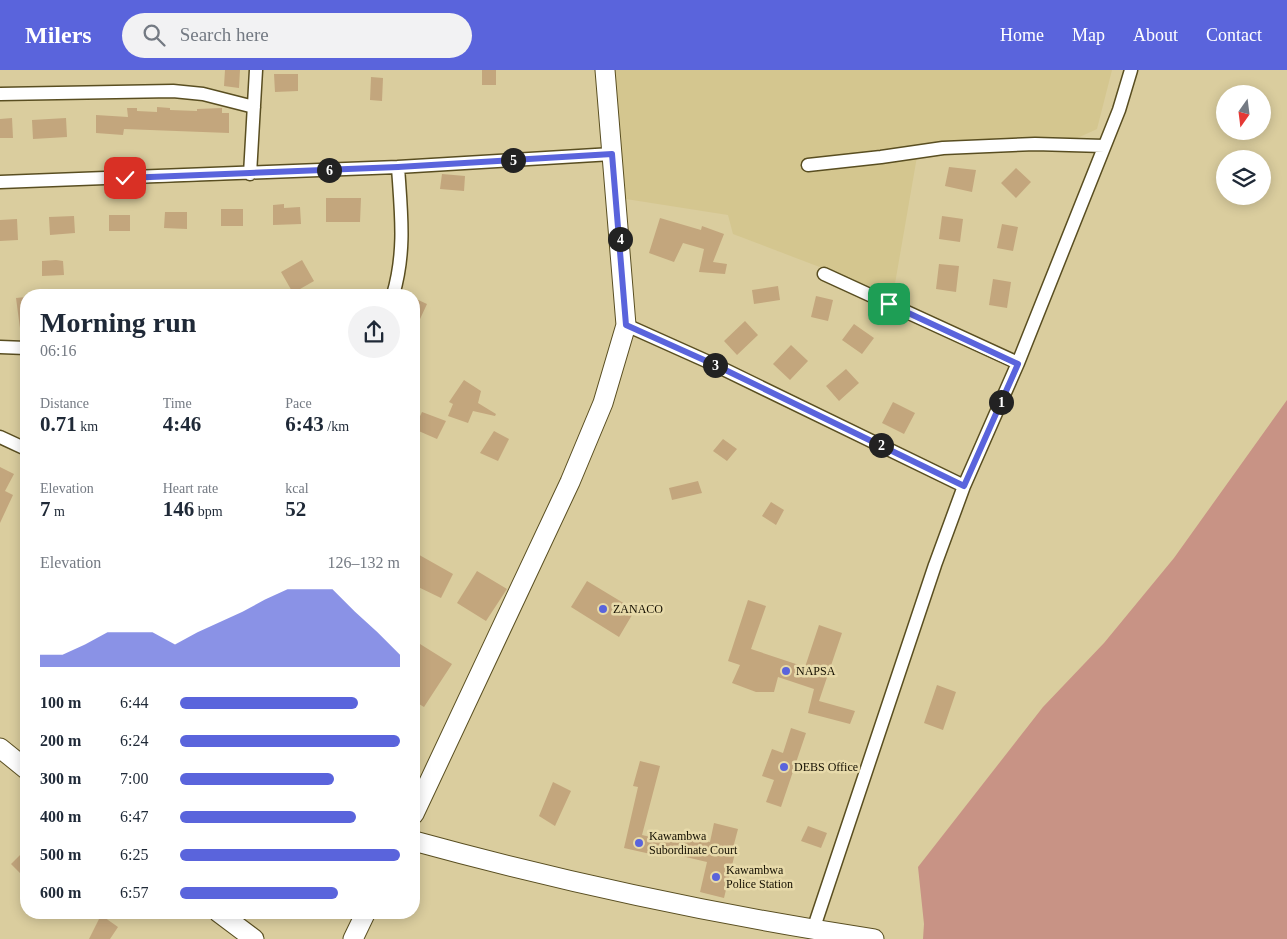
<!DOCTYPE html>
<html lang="en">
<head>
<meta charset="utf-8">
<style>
	body { margin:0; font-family:Georgia,serif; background:#f2f2f3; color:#1f2937; height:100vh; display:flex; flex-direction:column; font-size:19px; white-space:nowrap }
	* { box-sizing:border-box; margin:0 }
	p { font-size:16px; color:#747a83 }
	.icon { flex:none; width:28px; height:28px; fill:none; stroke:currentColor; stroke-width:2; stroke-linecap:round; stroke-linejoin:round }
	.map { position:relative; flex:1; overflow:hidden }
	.panel { position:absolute; left:20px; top:219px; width:400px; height:630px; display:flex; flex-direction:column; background:#fff; border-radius:20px; box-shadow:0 2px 12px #0003 }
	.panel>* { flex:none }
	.needle { width:32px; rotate:194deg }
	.tools { position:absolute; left:1216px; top:15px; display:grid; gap:10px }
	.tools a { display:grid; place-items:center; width:55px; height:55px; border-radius:50%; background:#fff; box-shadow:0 2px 12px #0003; font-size:25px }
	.pin { position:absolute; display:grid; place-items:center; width:42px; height:42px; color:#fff; margin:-21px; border-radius:10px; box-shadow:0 2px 8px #0006 }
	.km { position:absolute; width:25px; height:25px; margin:-12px; border-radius:50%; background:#222; color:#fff; font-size:14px; line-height:25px; text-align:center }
	.round { display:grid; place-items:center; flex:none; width:52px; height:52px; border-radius:26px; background:#f2f2f3 }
	.head { display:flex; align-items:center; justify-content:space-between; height:85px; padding:0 20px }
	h1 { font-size:28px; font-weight:800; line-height:38px }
	.metrics { display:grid; grid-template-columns:repeat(3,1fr); gap:8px; height:85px; padding:5px 20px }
	.metrics div { display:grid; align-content:center }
	.metrics b { font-size:21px; font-weight:800 }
	.metrics small { font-size:14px; font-weight:400 }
	.metrics p { font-size:14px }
	.chart { height:140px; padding:10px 20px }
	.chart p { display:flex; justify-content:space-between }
	.chart svg { width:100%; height:90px; margin-top:5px; fill:#5a64dc; opacity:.7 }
	ul { padding:0 20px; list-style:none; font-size:16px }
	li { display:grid; grid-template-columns:80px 60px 1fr; align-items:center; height:38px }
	li i { height:12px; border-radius:6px; background:#5a64dc }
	header { display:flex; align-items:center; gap:30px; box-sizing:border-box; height:70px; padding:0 25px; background:#5a64dc; color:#fff }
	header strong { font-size:24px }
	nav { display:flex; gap:28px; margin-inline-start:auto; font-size:18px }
	.search { width:350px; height:45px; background:#f2f2f3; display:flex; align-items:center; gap:12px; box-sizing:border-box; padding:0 18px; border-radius:28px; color:#747a83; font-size:19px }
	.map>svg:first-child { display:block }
</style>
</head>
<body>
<header>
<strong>Milers</strong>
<div class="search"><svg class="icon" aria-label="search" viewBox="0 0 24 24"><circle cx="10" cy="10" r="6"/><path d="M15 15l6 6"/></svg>Search here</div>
<nav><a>Home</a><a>Map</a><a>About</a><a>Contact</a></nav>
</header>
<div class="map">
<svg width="1287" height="869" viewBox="0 0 1287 869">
	<rect width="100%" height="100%" fill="#dacd9e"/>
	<path fill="#d4c68f" d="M614,0H1112L1097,59L1073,70L919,75L893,225L733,164L728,145L626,129Z"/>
	<path fill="#c89385" d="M1287,330V869H923L924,854L918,797L1043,637L1104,573L1174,488Z"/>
	<path fill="#c3a67d" d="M225,0H240L239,18L224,16Z
		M482,0H496V15H482Z
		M274,4H298V21L275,22Z
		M371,7L383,8L382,31L370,30Z
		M157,37L170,38V40L197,41V39L222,38V43H229V63L124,59L123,65L96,63V45L128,47L127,38H137V41L157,42Z
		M12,48L13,68H0V49Z
		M66,48L67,67L33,69L32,50Z
		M949,97L976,100L972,122L945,116Z
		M1016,98L1031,112L1016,128L1001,113Z
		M442,104L465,106L464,121L440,119Z
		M326,128H361L360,152H326Z
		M284,134V138L300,137L301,154L273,155V135Z
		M221,139H243V156H221Z
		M165,142H187V159L164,158Z
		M109,145H130V161H109Z
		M74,146L75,163L50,165L49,147Z
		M942,146L963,149L960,172L939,169Z
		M660,148L701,160L702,156L724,164L713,192L727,194L725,204L699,202L704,179L683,173L674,192L649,183Z
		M17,149L18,170L0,171V150Z
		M1002,154L1018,157L1013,181L997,178Z
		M56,190L63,191L64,205L42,206V191Z
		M302,190L314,211L293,223L281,202Z
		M939,194L959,196L956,222L936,219Z
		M993,209L1011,212L1007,238L989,235Z
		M778,216L780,230L754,234L752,220Z
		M816,226L833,230L828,251L811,247Z
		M26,227V257L20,258L16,228Z
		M414,228L427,234L414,262Z
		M745,251L758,265L737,285L724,271Z
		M854,254L874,268L862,284L842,270Z
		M791,275L808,291L790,310L773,294Z
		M846,299L859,313L839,331L826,316Z
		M464,310L481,321L478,333L496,344L495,346L473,341L468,353L448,346L453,334L449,332Z
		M893,332L915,343L904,364L882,353Z
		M422,342L446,351L437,369L414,359Z
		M494,361L509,369L498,391L480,383Z
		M723,369L737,379L727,391L713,381Z
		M0,397L14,404L5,421L13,425L0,453Z
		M698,411L702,423L672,430L669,418Z
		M771,432L784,440L776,455L762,446Z
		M414,482L453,504L441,528L414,515Z
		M477,501L507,519L486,551L457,533Z
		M587,511L635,540L619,567L571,537Z
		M748,530L766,536L751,579L805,597L819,555L842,563L819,631L855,641L850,654L808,643L814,619L778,607L774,622H756L732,613L740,595L728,591Z
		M420,574L452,594L424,637L414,631V583Z
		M937,615L956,622L943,660L924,653Z
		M791,658L806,663L781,737L766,732L774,710L762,706L772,679L783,683Z
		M640,691L660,696L642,765L668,771L670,763L710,772L714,753L738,759L733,778L736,779L724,828L700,822L707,792L656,780L655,785L624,778L638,717L633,716Z
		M553,712L571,721L555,756L539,746Z
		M808,756L827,763L821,778L801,771Z
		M26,779V809L11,794Z
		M101,845L118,857L110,869H89Z"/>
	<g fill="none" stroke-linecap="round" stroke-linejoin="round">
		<g stroke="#594e21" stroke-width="15">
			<path id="street" d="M0,24L173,21L203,24L254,37
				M808,95L881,87L943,78L1035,74L1104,76
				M250,104L256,0
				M0,112L398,97L612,84
				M824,204L1018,293
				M393,225C406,181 401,142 398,97
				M626,255L713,294L964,416
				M0,277L26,278
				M0,367L26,379
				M813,860L935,495L964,416L1018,293L1119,40L1131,0"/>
		</g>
		<g stroke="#594e21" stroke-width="21">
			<path id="secondary" d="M0,678L26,699
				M414,744L570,412L603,333L626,255L605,0
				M414,771C567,813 717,845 874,869
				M218,842L254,869
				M353,869L366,842"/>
		</g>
		<use href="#street" stroke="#fff" stroke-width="12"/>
		<use href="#secondary" stroke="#fff" stroke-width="19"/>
	</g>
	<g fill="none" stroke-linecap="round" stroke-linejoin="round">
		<g stroke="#fff" stroke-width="10">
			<path id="route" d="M125,108L398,97L612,84L626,255L713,294L964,416L1018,294L889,234"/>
		</g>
		<use href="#route" stroke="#5a64dc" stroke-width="6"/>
	</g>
	<g fill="#5a64dc" stroke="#e7daaa" stroke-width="2">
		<circle cx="603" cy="539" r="5"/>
		<circle cx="786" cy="601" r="5"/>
		<circle cx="784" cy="697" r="5"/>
		<circle cx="639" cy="773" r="5"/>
		<circle cx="716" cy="807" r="5"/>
	</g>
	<g text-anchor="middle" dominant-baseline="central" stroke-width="5" stroke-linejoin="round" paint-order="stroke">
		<g font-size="12" fill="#140f01" stroke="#e7daaa" text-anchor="start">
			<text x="613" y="539">ZANACO</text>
			<text x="796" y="601">NAPSA</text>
			<text x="794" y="697">DEBS Office</text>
			<text x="649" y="766">Kawambwa<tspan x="649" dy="14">Subordinate Court</tspan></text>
			<text x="726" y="800">Kawambwa<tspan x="726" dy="14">Police Station</tspan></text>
		</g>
	</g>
</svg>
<div class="tools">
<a><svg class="needle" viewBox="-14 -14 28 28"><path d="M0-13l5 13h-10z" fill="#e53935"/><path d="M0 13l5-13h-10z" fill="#747a83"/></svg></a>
<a><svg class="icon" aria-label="layers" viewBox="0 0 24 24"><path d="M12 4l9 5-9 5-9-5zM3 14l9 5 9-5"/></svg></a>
</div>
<div class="pin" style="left:889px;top:234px;background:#1e9e55"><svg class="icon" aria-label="arrive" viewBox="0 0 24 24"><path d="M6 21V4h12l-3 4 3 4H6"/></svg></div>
<div class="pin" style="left:125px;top:108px;background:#d93025"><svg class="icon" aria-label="check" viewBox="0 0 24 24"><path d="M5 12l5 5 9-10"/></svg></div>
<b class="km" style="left:1001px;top:332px">1</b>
<b class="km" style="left:881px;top:375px">2</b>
<b class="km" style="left:715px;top:295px">3</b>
<b class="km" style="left:620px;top:169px">4</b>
<b class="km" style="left:513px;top:90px">5</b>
<b class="km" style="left:329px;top:100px">6</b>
<section class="panel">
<div class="head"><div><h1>Morning run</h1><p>06:16</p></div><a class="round"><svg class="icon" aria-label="share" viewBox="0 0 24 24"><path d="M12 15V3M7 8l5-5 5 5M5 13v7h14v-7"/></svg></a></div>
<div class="metrics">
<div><p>Distance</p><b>0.71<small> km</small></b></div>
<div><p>Time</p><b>4:46</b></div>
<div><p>Pace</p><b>6:43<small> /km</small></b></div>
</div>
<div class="metrics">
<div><p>Elevation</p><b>7<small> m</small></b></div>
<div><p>Heart rate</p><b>146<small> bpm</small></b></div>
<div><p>kcal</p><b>52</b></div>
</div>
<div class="chart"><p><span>Elevation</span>126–132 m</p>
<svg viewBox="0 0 160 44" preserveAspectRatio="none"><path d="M0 44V38L10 38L20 33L30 27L40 27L50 27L60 33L70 27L80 22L90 17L100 11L110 6L120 6L130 6L140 17L150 27L160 38V44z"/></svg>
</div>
<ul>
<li><b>100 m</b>6:44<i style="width:81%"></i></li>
<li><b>200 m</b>6:24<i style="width:100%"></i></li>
<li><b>300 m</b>7:00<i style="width:70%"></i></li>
<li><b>400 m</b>6:47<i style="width:80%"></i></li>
<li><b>500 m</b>6:25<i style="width:100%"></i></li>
<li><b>600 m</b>6:57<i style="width:72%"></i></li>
</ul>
</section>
</div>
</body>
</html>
